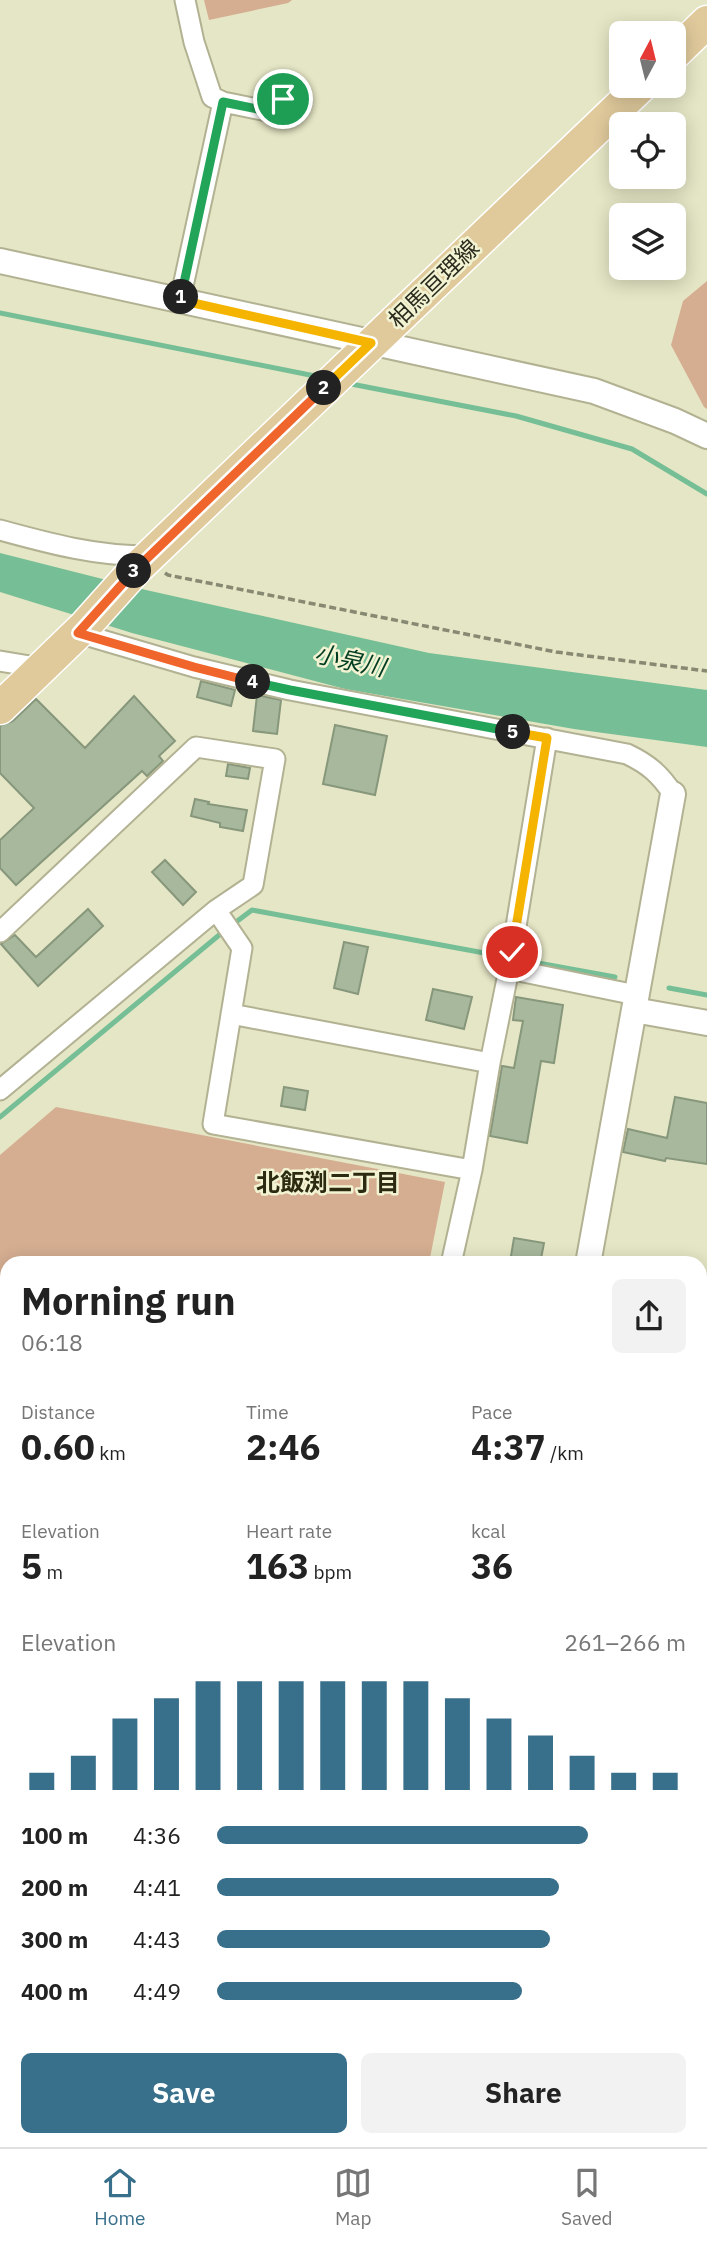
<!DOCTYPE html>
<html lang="en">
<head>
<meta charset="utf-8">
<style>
	body { margin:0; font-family:"IBM Plex Sans","Noto Sans JP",sans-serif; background:#f2f2f2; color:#222; height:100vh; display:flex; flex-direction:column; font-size:26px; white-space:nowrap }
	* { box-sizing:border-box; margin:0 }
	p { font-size:23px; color:#767676 }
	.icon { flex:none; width:38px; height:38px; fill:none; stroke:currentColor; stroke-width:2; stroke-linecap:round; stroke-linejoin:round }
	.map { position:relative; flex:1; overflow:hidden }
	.drawer { position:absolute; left:0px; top:1256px; width:707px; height:891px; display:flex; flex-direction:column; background:#fff; border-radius:21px 21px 0 0; box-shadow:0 4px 18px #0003 }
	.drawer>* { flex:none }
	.needle { width:46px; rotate:7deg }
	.fabs { position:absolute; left:609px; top:21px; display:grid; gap:14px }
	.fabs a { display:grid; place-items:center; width:77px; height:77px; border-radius:10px; background:#fff; box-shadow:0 4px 18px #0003; font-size:35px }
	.pin { position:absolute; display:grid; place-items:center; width:60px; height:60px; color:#fff; margin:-30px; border:4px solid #fff; border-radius:50%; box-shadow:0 2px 7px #0007 }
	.km { position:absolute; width:35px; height:35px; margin:-18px; border-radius:50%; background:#222; color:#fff; font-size:19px; line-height:35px; text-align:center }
	.round { display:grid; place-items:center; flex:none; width:74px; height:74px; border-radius:10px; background:#f2f2f2 }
	.head { display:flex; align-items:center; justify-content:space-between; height:119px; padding:0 21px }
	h1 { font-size:38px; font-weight:700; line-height:52px }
	.metrics { display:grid; grid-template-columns:repeat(3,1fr); gap:10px; height:119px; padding:7px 21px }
	.metrics div { display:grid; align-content:center }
	.metrics b { font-size:35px; font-weight:700 }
	.metrics small { font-size:19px; font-weight:400 }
	.metrics p { font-size:19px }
	.chart { height:196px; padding:14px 21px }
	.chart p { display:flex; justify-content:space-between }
	.chart svg { width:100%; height:126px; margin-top:7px; stroke:#386f8a; stroke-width:6 }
	.cta { display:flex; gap:14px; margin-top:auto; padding:14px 21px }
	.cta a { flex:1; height:80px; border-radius:10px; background:#386f8a; color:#fff; font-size:28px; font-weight:700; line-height:80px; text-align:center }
	.cta a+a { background:#f2f2f2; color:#222 }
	ul { padding:0 21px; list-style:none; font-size:23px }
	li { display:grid; grid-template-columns:112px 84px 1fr; align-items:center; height:52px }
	li i { height:18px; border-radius:9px; background:#386f8a }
	.dock { display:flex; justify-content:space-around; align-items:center; height:98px; border-top:2px solid #e0e0e0; background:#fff; font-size:19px; color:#767676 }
	.dock a { display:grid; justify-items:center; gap:4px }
	.dock .active { color:#386f8a }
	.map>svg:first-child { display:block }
</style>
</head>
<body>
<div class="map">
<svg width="707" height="2147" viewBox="0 0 707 2147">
	<rect width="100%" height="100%" fill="#e5e6c5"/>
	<path fill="#d5ae91" d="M204,0H292L288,3L209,20Z
		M707,281V409L704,407L671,345L683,301Z
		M56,1107L445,1182L429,1263L7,1264V1416L0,1415V1155Z"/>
	<path fill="#76be95" d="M0,553L146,590L429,653L707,690V747L574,729L345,689L132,633L0,592Z
		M700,2012H707V2078L700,2080Z
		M440,2140H566L555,2147H431Z"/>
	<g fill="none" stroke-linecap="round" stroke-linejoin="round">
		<path stroke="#76be95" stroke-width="5" d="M0,313L320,377
			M346,383L516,416L632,449L707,494
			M232,925L252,910L506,957
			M516,959L615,977
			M669,988L707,995
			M0,1117L224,931"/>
	</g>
	<path fill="#a7b89c" stroke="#87977c" stroke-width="2" d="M201,681L235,690L231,706L197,697Z
		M257,695L281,700L277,734L253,731Z
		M134,696L175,741L159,756L163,761L147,776L142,771L16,885L0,868V840L34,808L0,773V726L13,721L36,699L85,748Z
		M335,725L387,736L375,795L323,784Z
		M228,764L250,768L248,779L226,776Z
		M195,799L209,802L208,804L247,810L243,831L220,827V823L191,816Z
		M165,860L196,892L183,905L152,872Z
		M88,909L103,926L38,986L1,944L15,935L36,957Z
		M344,942L368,947L358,994L334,988Z
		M433,989L472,997L464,1029L426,1020Z
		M516,997L563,1005L554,1063L541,1061L527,1143L490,1136L502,1066L514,1068L523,1021L513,1020Z
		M284,1087L308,1091L305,1110L281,1106Z
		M675,1097L707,1103V1164L666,1158L665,1161L623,1152L628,1129L667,1138Z
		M514,1238L544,1243L540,1264L510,1262Z"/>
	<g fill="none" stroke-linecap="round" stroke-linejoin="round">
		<g stroke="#b2b293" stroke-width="23">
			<path id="minor" d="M185,0L194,42L212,97L223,102
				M180,300L223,102L267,111L283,98
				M0,530C51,544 96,556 149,556
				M78,633L194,667L290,690L627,754C648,764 660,774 673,794
				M0,661L42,668
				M216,910L242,948L213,1124L472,1170
				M0,932L196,747L275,759L253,885L216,910L0,1090
				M509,969L636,995
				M231,1014L490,1063
				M451,1264L472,1170L490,1063L509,969L547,738
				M700,1356L707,1319
				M0,1427L7,1428
				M700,1587H707
				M0,1686L7,1687
				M700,1758L707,1759
				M0,1797L7,1784
				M700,1957L707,1956
				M700,1986L707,1985
				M21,2147L39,2140
				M109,2147L126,2140"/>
		</g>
		<g stroke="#b2b293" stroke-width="28">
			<path id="tertiary" d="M0,261L594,391L675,421L707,436
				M634,1010L707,1023
				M588,1264L673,794
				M0,1550L7,1551"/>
		</g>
		<g stroke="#fff" stroke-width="35">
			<path id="primary" d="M674,54L707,22
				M0,708L85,626L136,569L641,86"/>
		</g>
		<path stroke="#888972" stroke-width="3.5" stroke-dasharray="7 3.5" stroke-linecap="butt" d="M165,573L168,575L556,652L707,671"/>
		<use href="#minor" stroke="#fff" stroke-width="19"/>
		<use href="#tertiary" stroke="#fff" stroke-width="24"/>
		<use href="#primary" stroke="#e0ca9c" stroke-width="32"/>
	</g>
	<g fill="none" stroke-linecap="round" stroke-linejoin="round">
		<g stroke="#fff" stroke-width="14">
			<path id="split-1" d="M181,297L223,102L267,111L283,99"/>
		</g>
		<g stroke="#fff" stroke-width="14">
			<path id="split-2" d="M181,297L180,300L371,343L324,388"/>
		</g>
		<g stroke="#fff" stroke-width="14">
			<path id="split-3" d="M134,571L324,388"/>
		</g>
		<g stroke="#fff" stroke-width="14">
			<path id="split-4" d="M134,571L78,633L194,667L253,682"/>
		</g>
		<g stroke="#fff" stroke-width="14">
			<path id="split-5" d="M253,682L290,690L513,732"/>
		</g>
		<g stroke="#fff" stroke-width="14">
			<path id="split-6" d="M512,952L547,738L513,732"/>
		</g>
		<use href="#split-1" stroke="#22a559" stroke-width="9"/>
		<use href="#split-2" stroke="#f5b400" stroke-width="9"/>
		<use href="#split-3" stroke="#f0652b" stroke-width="9"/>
		<use href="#split-4" stroke="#f0652b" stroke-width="9"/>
		<use href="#split-5" stroke="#22a559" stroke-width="9"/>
		<use href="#split-6" stroke="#f5b400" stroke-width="9"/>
	</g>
	<g text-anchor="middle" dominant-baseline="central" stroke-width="5" stroke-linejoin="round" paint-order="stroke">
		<g font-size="23" fill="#2b2b1e" stroke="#f2f3d2">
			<text transform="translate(433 283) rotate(-44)">相馬亘理線</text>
		</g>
		<g font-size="24" font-style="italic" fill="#003c21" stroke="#f2f3d2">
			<text transform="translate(350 660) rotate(12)">小泉川</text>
		</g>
		<g font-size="24" font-weight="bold" fill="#2c2b11" stroke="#f2f3d2">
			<text x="328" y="1182">北飯渕二丁目</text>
		</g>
	</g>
</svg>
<div class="fabs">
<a><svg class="needle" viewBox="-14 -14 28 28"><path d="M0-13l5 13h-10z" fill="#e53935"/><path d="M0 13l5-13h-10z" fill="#767676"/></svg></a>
<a><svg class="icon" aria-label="locate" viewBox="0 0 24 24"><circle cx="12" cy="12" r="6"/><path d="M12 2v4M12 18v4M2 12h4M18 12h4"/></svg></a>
<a><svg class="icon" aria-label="layers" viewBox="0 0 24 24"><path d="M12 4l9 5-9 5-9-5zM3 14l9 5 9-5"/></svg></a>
</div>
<div class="pin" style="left:283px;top:99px;background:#1e9e55"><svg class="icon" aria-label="arrive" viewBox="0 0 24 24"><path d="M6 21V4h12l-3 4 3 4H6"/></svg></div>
<div class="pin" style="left:512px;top:952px;background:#d93025"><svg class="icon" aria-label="check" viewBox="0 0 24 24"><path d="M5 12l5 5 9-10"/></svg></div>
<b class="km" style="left:181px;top:297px">1</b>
<b class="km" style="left:324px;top:388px">2</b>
<b class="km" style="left:134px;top:571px">3</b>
<b class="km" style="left:253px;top:682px">4</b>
<b class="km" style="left:513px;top:732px">5</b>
<section class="drawer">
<div class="head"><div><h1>Morning run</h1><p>06:18</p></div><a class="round"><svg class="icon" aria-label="share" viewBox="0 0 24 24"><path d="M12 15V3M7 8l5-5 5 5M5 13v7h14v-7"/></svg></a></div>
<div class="metrics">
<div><p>Distance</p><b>0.60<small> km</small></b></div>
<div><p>Time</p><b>2:46</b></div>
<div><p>Pace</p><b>4:37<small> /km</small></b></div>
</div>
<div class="metrics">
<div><p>Elevation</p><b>5<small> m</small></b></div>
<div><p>Heart rate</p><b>163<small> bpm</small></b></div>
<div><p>kcal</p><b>36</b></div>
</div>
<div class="chart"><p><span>Elevation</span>261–266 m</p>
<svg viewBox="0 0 160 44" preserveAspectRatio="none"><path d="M5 44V38M15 44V32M25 44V19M35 44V12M45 44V6M55 44V6M65 44V6M75 44V6M85 44V6M95 44V6M105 44V12M115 44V19M125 44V25M135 44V32M145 44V38M155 44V38"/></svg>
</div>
<ul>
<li><b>100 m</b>4:36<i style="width:79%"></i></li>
<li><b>200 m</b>4:41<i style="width:73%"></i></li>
<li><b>300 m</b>4:43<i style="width:71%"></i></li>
<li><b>400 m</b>4:49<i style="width:65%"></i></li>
</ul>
<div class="cta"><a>Save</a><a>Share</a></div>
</section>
</div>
<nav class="dock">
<a class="active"><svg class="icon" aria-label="home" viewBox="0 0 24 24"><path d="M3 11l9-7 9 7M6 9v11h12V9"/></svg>Home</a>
<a><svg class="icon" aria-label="map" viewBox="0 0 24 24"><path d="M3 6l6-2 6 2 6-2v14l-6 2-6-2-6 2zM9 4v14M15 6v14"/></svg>Map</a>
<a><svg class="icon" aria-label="saved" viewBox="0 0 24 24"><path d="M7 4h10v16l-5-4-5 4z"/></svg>Saved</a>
</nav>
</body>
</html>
